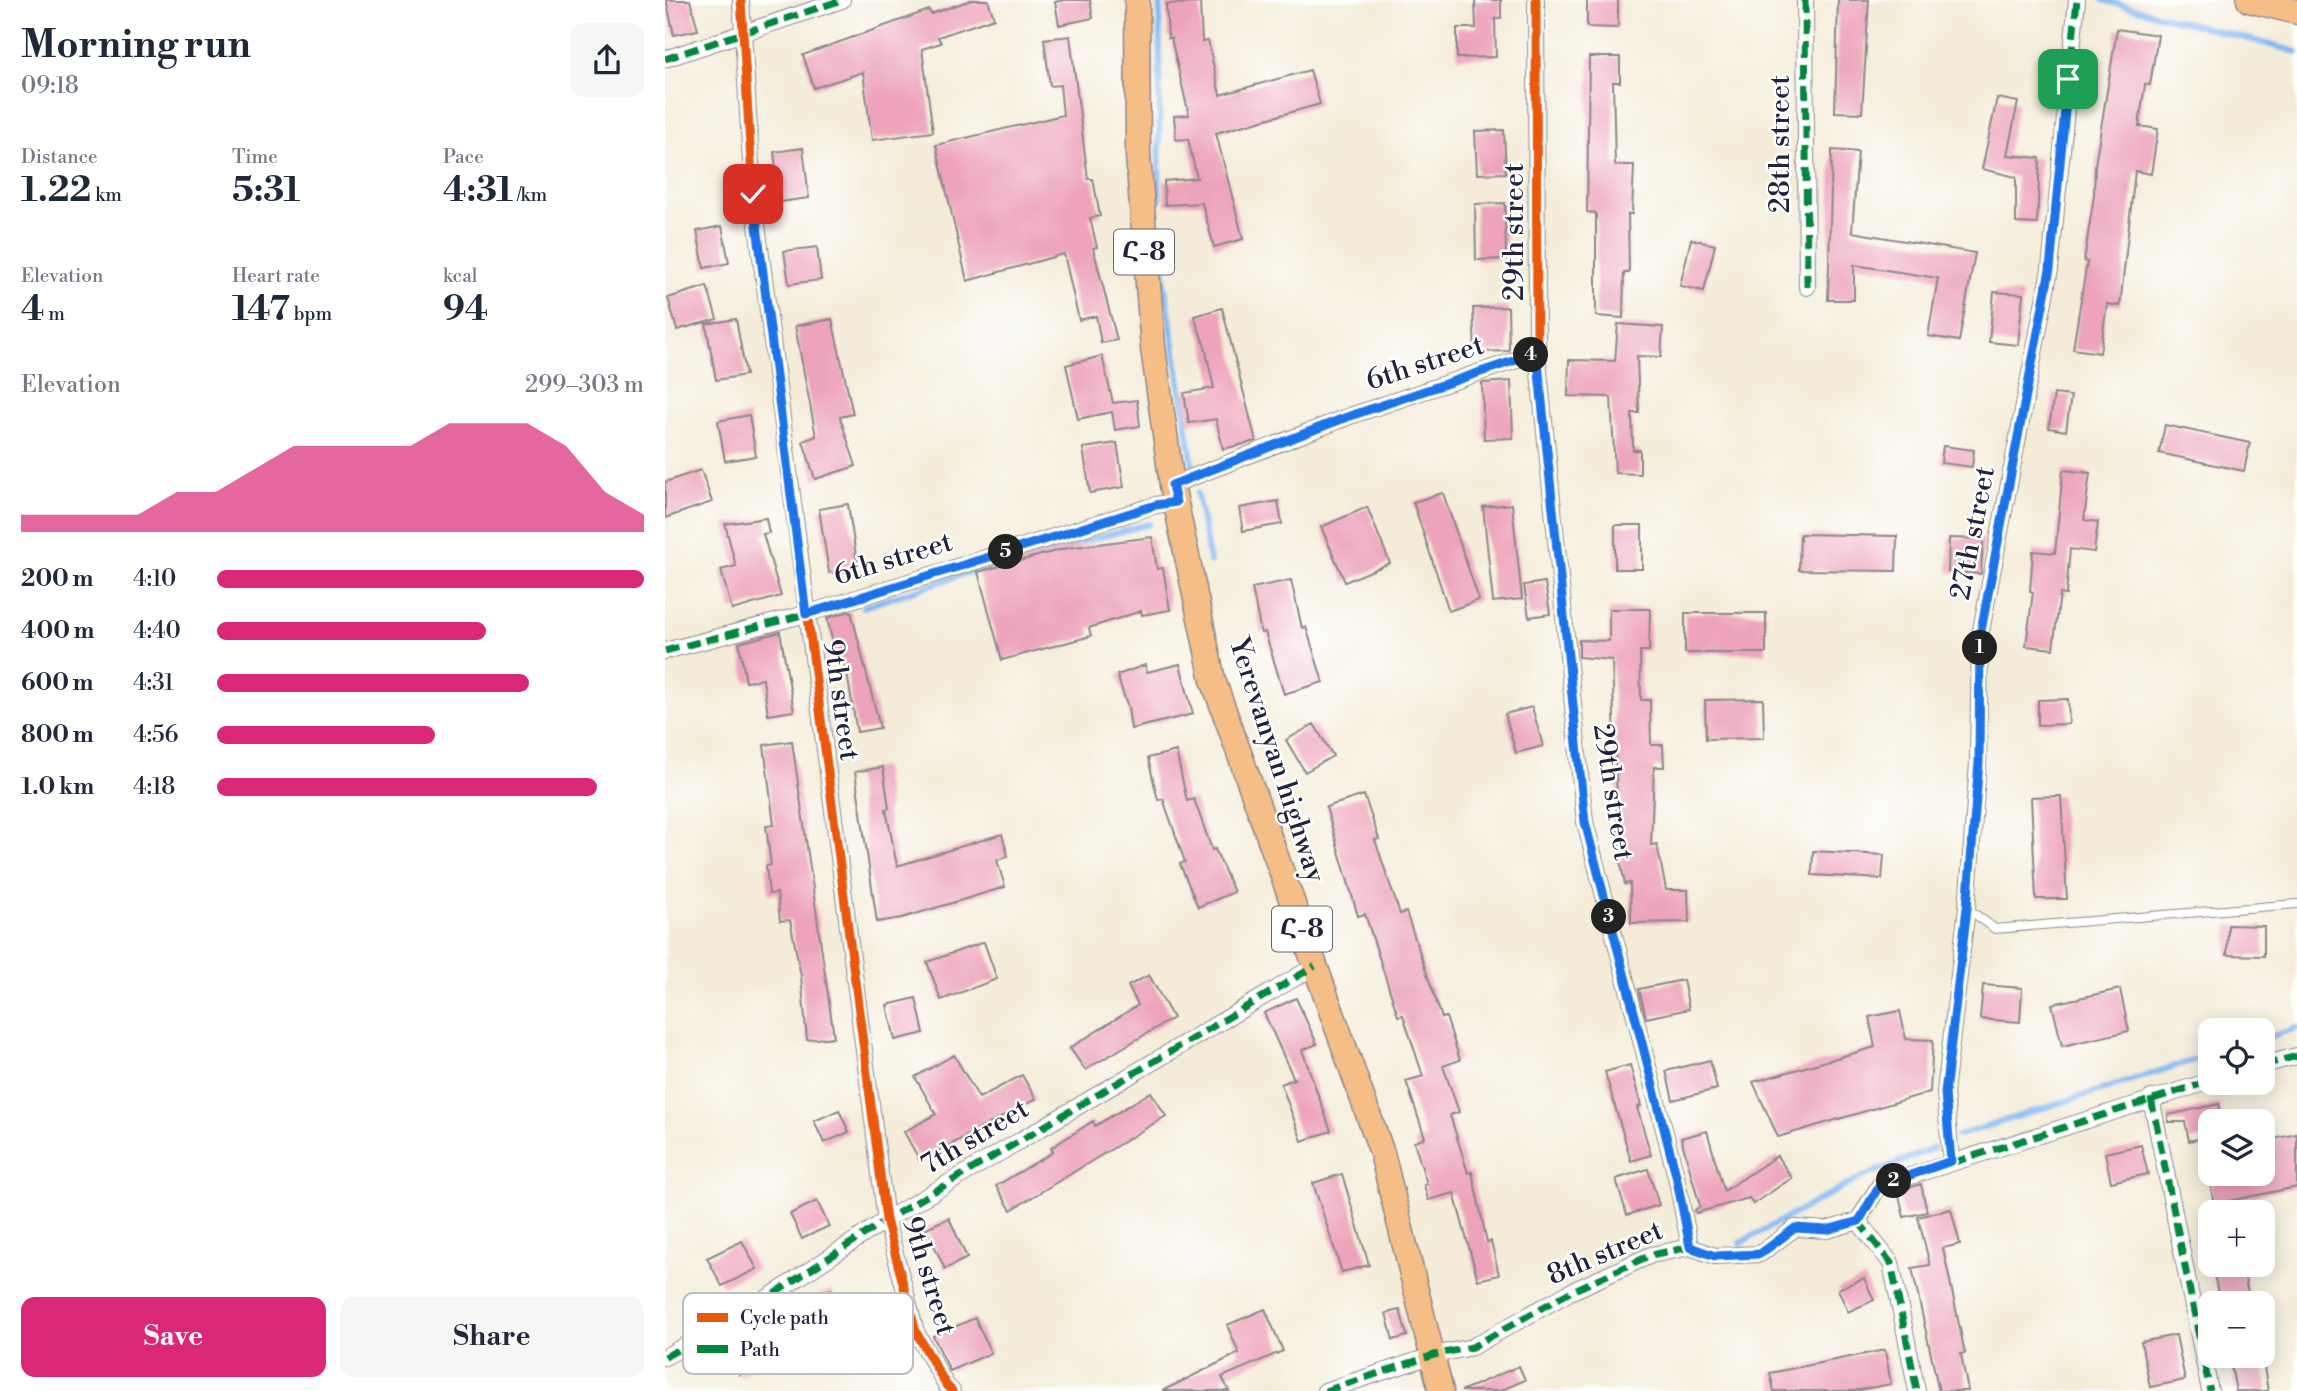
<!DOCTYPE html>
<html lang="en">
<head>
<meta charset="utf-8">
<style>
	body { margin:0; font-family:"Libre Bodoni","Noto Serif Armenian",serif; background:#f6f6f7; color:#1f2937; height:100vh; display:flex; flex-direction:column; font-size:26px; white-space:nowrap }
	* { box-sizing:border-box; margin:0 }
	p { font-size:23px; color:#747a83 }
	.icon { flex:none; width:38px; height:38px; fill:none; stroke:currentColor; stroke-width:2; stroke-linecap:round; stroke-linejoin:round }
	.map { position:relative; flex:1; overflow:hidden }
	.drawer { display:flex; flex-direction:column; background:#fff; width:665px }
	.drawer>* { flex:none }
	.buttons { position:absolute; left:1533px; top:1018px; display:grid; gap:14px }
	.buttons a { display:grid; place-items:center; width:77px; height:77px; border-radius:14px; background:#fff; box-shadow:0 4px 18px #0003; font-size:35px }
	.pin { position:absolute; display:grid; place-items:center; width:60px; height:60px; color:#fff; margin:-30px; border-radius:14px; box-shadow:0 4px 10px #0006 }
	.km { position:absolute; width:35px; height:35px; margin:-18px; border-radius:50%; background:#222; color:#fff; font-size:19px; line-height:35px; text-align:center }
	.round { display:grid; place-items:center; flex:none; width:74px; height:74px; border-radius:14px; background:#f6f6f7 }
	.headline { display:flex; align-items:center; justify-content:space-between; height:119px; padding:0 21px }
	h1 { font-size:38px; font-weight:700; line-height:52px }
	.figures { display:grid; grid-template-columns:repeat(3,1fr); gap:10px; height:119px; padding:7px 21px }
	.figures div { display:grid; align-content:center }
	.figures b { font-size:35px; font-weight:700 }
	.figures small { font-size:19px; font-weight:400 }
	.figures p { font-size:19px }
	.chart { height:196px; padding:14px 21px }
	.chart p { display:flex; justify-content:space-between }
	.chart svg { width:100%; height:126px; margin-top:7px; fill:#db2777; opacity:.7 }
	.button { display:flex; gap:14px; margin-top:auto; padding:14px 21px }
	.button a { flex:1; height:80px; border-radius:14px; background:#db2777; color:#fff; font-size:28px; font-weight:700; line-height:80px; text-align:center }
	.button a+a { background:#f6f6f7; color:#1f2937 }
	ul { padding:0 21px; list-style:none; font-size:23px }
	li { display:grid; grid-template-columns:112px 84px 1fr; align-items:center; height:52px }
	li i { height:18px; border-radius:9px; background:#db2777 }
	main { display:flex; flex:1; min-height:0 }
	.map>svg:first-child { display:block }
</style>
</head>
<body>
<main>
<section class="drawer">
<div class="headline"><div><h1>Morning run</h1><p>09:18</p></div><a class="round"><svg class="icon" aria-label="share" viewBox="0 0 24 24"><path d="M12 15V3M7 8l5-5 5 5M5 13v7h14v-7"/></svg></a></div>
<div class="figures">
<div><p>Distance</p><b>1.22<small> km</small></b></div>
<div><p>Time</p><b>5:31</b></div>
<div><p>Pace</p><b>4:31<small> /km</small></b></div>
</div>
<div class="figures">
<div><p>Elevation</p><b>4<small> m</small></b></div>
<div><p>Heart rate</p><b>147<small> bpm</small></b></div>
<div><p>kcal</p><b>94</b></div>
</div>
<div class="chart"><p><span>Elevation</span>299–303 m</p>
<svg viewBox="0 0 160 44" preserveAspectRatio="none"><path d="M0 44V38L10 38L20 38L30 38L40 30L50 30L60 22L70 14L80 14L90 14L100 14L110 6L120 6L130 6L140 14L150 30L160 38V44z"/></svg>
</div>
<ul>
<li><b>200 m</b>4:10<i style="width:100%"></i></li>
<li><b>400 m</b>4:40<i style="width:63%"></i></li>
<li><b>600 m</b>4:31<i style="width:73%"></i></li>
<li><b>800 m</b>4:56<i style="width:51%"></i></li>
<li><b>1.0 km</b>4:18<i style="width:89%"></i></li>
</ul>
<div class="button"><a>Save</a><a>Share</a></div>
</section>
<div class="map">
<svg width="1632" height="1391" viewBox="0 0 1632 1391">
	<rect width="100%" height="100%" fill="#fff"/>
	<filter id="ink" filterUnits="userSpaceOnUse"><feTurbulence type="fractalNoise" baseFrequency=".0143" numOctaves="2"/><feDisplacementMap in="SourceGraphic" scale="14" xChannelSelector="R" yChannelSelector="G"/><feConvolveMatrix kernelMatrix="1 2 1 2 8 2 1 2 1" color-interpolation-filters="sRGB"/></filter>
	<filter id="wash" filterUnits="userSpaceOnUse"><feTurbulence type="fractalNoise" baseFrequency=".00686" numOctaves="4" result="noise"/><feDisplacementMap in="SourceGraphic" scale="28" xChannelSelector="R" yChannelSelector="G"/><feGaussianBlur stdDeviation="1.57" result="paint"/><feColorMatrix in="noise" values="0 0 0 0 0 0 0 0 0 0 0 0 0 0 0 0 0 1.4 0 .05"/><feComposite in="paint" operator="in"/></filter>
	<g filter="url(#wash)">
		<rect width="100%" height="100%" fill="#f4ecd8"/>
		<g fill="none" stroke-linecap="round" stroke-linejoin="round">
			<path stroke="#82b7f1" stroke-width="6" d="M1438,0L1632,52
				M494,200L495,0
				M496,231L500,287L529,473
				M532,493L545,562
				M199,607L320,567L484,524
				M1598,1039L1632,1028
				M1292,1136L1545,1055
				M1075,1243L1195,1178L1269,1148"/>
		</g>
		<g id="blocks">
			<path fill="#eda3bb" d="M1,0H25L33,30L9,35Z
				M306,0H323L329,18L273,37L276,43L257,49L268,132L207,140L198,72L149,88L138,55L264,10L266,14Z
				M398,0H425L428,18L394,25L390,2Z
				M810,0H836V18L830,19L831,57L792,58V28H811Z
				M922,0H953V28L922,27Z
				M1173,0H1204L1197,113L1170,112Z
				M535,3L537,42L543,41L555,95L645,70L655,104L551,133L578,239L549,247L537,203L500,205L499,181L532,178L523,139L511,140L509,116L524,115L506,38H503L501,4Z
				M1452,29L1493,35L1485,85L1480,84L1474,126L1493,129L1486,174L1470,171L1455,306L1442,304L1435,353L1408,349L1422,262L1419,261L1429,195L1430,165Z
				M405,36L423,179H428L435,216L425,218L432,247L428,248L452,340L436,343L431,316L414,320L399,254L302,281L271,145L398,115L395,85L385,86L379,39Z
				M924,57H955V82H948L950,165H969L967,214H963L964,273H959L958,318L931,316V213L922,212Z
				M1332,98L1353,102L1342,155L1375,158L1372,224L1351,223V177L1317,169Z
				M839,130L841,173L812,174L810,131Z
				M138,148L144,198L115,202L109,152Z
				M1167,150L1193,152L1187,232L1310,253L1294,341L1263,336L1273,278L1189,265V300H1163Z
				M840,203L841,259L811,260L810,204Z
				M57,226L64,263L39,268L32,231Z
				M1026,239L1050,245L1039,291L1015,286Z
				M152,247L156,280L124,284L119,251Z
				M42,286L52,319L12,330L3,298Z
				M1329,292L1358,294L1353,345L1324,342Z
				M843,307L844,351L810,352L808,308Z
				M557,308L591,441L558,449L551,419L524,423L519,393L549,388L540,347L529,316Z
				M71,319L81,375L51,380L41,324Z
				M167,319L188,414L175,417L191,466L150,479L138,441L151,436L130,326Z
				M953,324L998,327L996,357L972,356L974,413H967L968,450H975V474L950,473L946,397L903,396L904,360L950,361Z
				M437,356L448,403L472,400L475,426L450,430L447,412L413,419L401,365Z
				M846,381L848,438L819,439L817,383Z
				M1389,394L1406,396L1401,431L1384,428Z
				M84,415L91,456L60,461L53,421Z
				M1500,425L1585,443L1579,471L1494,453Z
				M452,443L459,487L425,493L418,448Z
				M1278,446L1309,450L1307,467L1276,463Z
				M36,470L47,502L0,518V482Z
				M1398,470L1425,473L1419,520L1433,522L1429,552L1405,549L1401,595L1395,594L1388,649L1361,646L1368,592L1365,591L1368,551L1390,553Z
				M778,493L814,600L784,611L748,502Z
				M613,501L617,524L578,531L574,508Z
				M183,504L193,569L164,573L154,509Z
				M847,504L857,599L828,602L818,507Z
				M702,507L725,563L680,582L656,527Z
				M101,518L104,533L98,534L116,596L67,610L56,570L71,566L60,524Z
				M950,525H977V569H950Z
				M1135,534L1232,536L1231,571L1134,570Z
				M487,537L492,569L498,568L505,610L477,615L476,611L424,628L426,636L337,660L313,572L402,548Z
				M1284,538L1318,539L1316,574L1283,572Z
				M626,580L637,628L641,627L658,682L619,694L600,632L596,633L587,588Z
				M880,582L885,614L864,617L859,585Z
				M944,609H985L984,651H975L976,700H985L986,745H998L999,767H989L986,845L992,844L1001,890H1023L1024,922L966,923L965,883L960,884L954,855L947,660L914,657V640L944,641Z
				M186,611L215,728L192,732L182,673L175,674L162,618Z
				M1020,613H1101V653H1020Z
				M115,632L129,711L103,715L98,679L81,682L74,643Z
				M515,664L528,714L466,729L463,708L452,675L480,665L482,672Z
				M1098,699L1099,738L1041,739L1040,700Z
				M1403,699L1404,724L1373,725V700Z
				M867,707L878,746L851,753L840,714Z
				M649,724L668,756L640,772L621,740Z
				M127,741L169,1037L142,1040L136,976L125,920L115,921L112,893L104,894L101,866L106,865L101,826L109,825L99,745Z
				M511,751L522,801L529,799L547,850L550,849L569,892L533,907L515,864L520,862L498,799L493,800L483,758Z
				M218,767L224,808L221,809L232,866L337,834L343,856L332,860L340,887L237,918L212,922L190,772Z
				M699,795L714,839L710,840L735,914L741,912L777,1018L781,1017L795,1060L778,1066L794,1112L785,1115L803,1173L807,1172L822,1242L826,1241L834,1275L813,1280L789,1193L763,1200L759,1185L762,1184L749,1142L760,1138L741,1081L758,1076L738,1015L733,1016L700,914L693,916L661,807Z
				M1396,796L1402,899H1371L1366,797Z
				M1148,851L1219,855L1217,879L1147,875Z
				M1563,925L1599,926V956L1562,955Z
				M319,942L332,979L276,1000L262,962Z
				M484,975L508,1018L420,1070L405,1048L473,1005L463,986Z
				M1018,980L1024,1009L981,1018L974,989Z
				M1318,985L1357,988L1355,1022L1315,1019Z
				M1455,989L1464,1031L1397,1046L1387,1004Z
				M251,998L259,1033L230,1040L222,1005Z
				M631,998L652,1044L637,1050L666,1131L637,1141L616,1084L629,1079L599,1013Z
				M1235,1011L1241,1039L1268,1040L1265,1092L1113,1137L1088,1082L1210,1047L1204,1017Z
				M289,1055L314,1098L357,1075L371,1099L255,1161L239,1132L271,1114L250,1077Z
				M1045,1060L1052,1089L1008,1100L1001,1071Z
				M965,1065L976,1106L972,1107L986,1155L966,1161L940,1072Z
				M486,1092L501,1116L346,1210L331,1186L388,1152L386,1148L428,1121L430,1126Z
				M1554,1104L1558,1122H1545V1136L1524,1141L1520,1122H1503V1115Z
				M174,1110L184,1132L159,1143L149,1121Z
				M1042,1131L1059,1191L1112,1156L1127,1178L1088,1204L1084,1198L1031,1213L1030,1210L1035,1206L1016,1138Z
				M1632,1134V1187L1549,1204L1543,1174H1598V1141Z
				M1476,1145L1483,1174L1446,1182L1440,1153Z
				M983,1169L994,1205L962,1215L951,1179Z
				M677,1174L704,1265L677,1272L648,1183Z
				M1256,1184L1262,1212L1239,1217L1233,1191Z
				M152,1201L164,1226L137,1239L125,1214Z
				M1286,1209L1295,1244L1278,1248L1300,1353L1296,1354L1303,1391H1274L1247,1268L1265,1265L1253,1217Z
				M284,1218L302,1258L280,1269L261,1228Z
				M77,1241L92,1269L57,1286L42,1258Z
				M1547,1265H1577L1584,1297L1555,1303Z
				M1199,1278L1209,1300L1183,1312L1173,1289Z
				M166,1289L182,1318L158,1330L142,1302Z
				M600,1309L618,1351L557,1377L564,1391H497L574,1353L562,1325Z
				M735,1310L742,1336L728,1340L721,1313Z
				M310,1318L326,1353L285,1371L268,1336Z
				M101,1327L116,1351L75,1375L61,1351Z
				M1511,1335L1520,1380L1485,1387L1476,1342Z
				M1220,1350L1226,1384L1189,1391H1109L1105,1373Z
				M1597,1356L1603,1391H1571L1565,1361Z
				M854,1366L860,1380L835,1391H796Z"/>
		</g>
	</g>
	<g filter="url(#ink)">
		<use href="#blocks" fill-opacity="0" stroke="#8b878a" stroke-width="2"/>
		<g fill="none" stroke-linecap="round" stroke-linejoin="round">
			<g stroke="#8b878a" stroke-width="10">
				<path id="lane" d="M1302,908L1330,929L1632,904"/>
			</g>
			<g stroke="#8b878a" stroke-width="18">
				<path id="street" d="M76,0L88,194L221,1220L251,1332L281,1385L287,1391
					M871,0L872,353L920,822L1011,1176L1025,1247
					M1140,0L1142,287
					M0,59L177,0
					M507,485L682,417L872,353
					M0,651L141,614L491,505L511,502
					M1598,1065L1632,1056
					M1486,1098L1545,1391
					M1286,1161L1280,1092L1302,908L1313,763L1315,636L1385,269L1412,0
					M1193,1221L1226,1263L1252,1391
					M0,1357L89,1307L221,1220L650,966
					M660,1391L769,1355L807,1347L905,1292L986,1255L1025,1247L1050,1256L1095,1254L1130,1228L1162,1230L1193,1221L1214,1186L1545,1081"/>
			</g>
			<g stroke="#8b878a" stroke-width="27">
				<path id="primary" d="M472,0L473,155L488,348L507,485L548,680L717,1153L776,1391
					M1584,0L1632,12"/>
			</g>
			<use href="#lane" stroke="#fff" stroke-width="8"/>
			<use href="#street" stroke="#fff" stroke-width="16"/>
			<use href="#primary" stroke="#f6be87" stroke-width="24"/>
			<path stroke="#00873e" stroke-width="7" stroke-dasharray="14 7" stroke-linecap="butt" d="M1140,0L1142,287
				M0,59L177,0
				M507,485L682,417L872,353
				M0,651L141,614L491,505L511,502
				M1598,1065L1632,1056
				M1486,1098L1545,1391
				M1286,1161L1280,1092L1302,908L1313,763L1315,636L1385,269L1412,0
				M1193,1221L1226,1263L1252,1391
				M0,1357L89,1307L221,1220L650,966
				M660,1391L769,1355L807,1347L905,1292L986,1255L1025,1247L1050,1256L1095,1254L1130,1228L1162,1230L1193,1221L1214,1186L1545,1081"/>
			<g stroke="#fff" stroke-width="13">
				<path id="cycleway" d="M76,0L88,194L221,1220L251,1332L281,1385L287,1391
					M871,0L872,353L920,822L1011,1176L1025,1247"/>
			</g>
			<use href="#cycleway" stroke="#e8590c" stroke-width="9"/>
		</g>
	</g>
	<g fill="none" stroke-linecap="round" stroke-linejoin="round" filter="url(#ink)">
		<g stroke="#fff" stroke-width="14">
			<path id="route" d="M88,194L141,614L491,505L511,502L507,485L682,417L872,353L920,822L1011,1175L1025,1247L1050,1256L1095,1254L1130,1228L1162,1230L1194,1221L1214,1186L1286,1161L1280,1093L1302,908L1314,762L1315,636L1385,269L1403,79"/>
		</g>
		<use href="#route" stroke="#1a73e8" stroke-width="9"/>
	</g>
	<g text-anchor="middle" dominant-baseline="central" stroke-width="5" stroke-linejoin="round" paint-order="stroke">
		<g fill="#fff" stroke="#646476" stroke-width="2">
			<rect x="449" y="229.5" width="60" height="45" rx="5"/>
			<rect x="607" y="906.5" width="60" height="45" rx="5"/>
		</g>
		<g font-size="26" font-weight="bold" fill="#22223b">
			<text x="479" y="252">Հ-8</text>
			<text x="637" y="929">Հ-8</text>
		</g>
		<g font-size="28" fill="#22223b" stroke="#fff">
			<text transform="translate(1115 144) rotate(-90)">28th street</text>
			<text transform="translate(849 232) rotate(-90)">29th street</text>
			<text transform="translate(760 363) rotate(-18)">6th street</text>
			<text transform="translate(1308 533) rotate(-79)">27th street</text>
			<text transform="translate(228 559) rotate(-17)">6th street</text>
			<text transform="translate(176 700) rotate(82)">9th street</text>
			<text transform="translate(612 760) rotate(72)">Yerevanyan highway</text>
			<text transform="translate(948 792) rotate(81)">29th street</text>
			<text transform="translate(310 1137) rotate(-31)">7th street</text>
			<text transform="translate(940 1253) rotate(-23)">8th street</text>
			<text transform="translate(264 1276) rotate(73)">9th street</text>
		</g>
	</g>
	<rect x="18" y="1293" width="230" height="81" rx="10" fill="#fff" stroke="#bdbdc4" stroke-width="2"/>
	<rect x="32" y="1313" width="31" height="9" fill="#e8590c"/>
	<rect x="32" y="1345" width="31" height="8" fill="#00873e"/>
	<g font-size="19" fill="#22223b">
		<text x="75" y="1324">Cycle path</text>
		<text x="75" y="1356">Path</text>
	</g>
</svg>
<div class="buttons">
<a><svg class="icon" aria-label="locate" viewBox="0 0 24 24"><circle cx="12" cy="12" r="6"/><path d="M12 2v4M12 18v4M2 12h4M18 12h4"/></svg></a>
<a><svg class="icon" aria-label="layers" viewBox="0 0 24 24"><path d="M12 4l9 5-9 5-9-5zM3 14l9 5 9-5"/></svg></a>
<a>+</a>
<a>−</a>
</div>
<div class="pin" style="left:1403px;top:79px;background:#1e9e55"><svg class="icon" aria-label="arrive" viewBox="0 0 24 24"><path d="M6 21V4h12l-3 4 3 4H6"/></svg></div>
<div class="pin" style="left:88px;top:194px;background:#d93025"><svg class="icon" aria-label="check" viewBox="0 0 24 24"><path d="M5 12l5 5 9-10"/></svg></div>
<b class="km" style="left:1315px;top:648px">1</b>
<b class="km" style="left:1229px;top:1181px">2</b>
<b class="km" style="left:944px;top:917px">3</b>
<b class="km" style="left:866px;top:355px">4</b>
<b class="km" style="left:341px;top:552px">5</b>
</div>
</main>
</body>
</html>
